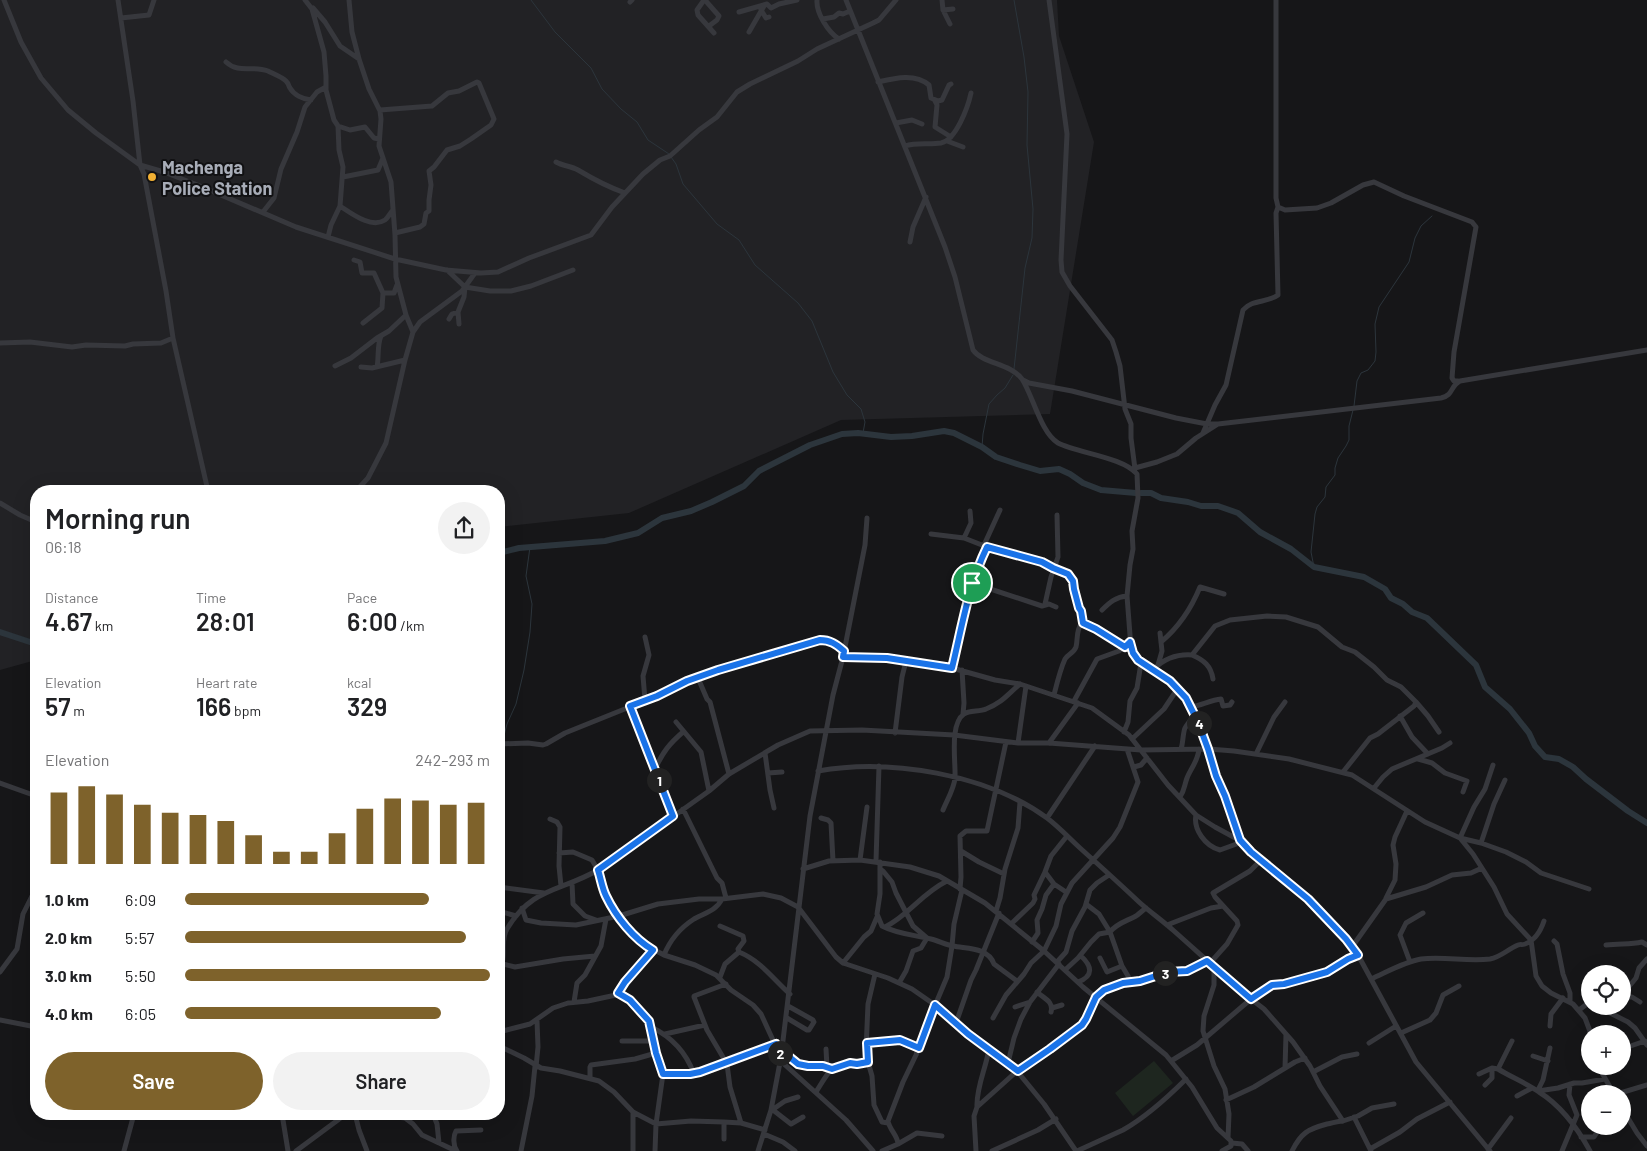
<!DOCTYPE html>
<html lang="en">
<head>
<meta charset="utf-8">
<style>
	body { margin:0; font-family:Barlow,sans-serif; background:#f2f2f2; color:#202124; height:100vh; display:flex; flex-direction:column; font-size:19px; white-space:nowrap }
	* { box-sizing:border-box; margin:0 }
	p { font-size:16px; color:#757577 }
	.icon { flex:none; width:28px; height:28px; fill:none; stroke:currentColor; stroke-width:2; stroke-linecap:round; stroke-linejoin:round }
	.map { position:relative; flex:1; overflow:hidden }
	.drawer { position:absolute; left:30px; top:485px; width:475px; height:635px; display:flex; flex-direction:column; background:#fff; border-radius:20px; box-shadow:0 5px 20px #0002 }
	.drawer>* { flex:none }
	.fabs { position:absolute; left:1581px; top:965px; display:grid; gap:10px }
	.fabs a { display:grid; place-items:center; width:50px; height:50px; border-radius:50%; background:#fff; box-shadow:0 5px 20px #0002; font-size:25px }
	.pin { position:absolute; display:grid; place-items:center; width:42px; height:42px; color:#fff; margin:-21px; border:2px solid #fff; border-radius:50%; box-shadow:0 1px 5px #0007 }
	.km { position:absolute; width:25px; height:25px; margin:-12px; border-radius:50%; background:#222; color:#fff; font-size:14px; line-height:25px; text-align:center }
	.round { display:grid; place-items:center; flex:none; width:52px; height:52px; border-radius:26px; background:#f2f2f2 }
	.overview { display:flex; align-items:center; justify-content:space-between; height:85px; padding:0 15px }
	h1 { font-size:28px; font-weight:600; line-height:38px }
	.stats { display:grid; grid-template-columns:repeat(3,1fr); gap:8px; height:85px; padding:5px 15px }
	.stats div { display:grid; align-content:center }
	.stats b { font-size:25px; font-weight:600 }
	.stats small { font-size:14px; font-weight:400 }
	.stats p { font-size:14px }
	.chart { height:140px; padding:10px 15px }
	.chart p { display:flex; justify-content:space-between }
	.chart svg { width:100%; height:90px; margin-top:5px; stroke:#7e622b; stroke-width:6 }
	.primary-button { display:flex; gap:10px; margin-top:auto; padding:10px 15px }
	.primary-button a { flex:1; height:58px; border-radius:30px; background:#7e622b; color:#fff; font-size:20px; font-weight:600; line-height:58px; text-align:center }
	.primary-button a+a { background:#f2f2f2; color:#202124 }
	ul { padding:0 15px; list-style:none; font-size:16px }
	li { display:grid; grid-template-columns:80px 60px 1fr; align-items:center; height:38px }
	li i { height:12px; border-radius:6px; background:#7e622b }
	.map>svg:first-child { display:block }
</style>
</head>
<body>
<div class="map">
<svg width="1647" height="1151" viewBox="0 0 1647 1151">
	<rect width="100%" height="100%" fill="#161618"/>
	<path fill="#222225" d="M0,0H1057L1059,36L1094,142L1050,414L841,420L629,513L499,527V491H36V660L0,670Z"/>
	<path fill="#1e261f" d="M1154,1061L1173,1083L1133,1116L1115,1093Z"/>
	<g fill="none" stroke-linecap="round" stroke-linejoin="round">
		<path stroke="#2c353c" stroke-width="1" d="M531,0L555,32L591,68L602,89L621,109L637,122L648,140L669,154
			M1014,0L1024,57L1028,92L1027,145L1033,209L1032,238L1025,268L1014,369
			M671,157L676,164L683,184L717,224L739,240L755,265L798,303L812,321L833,372L847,395L861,409L865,422L863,433
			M1354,406L1357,381L1361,373L1368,370L1375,361L1376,352L1375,324L1379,307L1409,262L1415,238L1421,226L1432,216
			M982,447L983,434L989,404L997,395L1005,388L1013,375
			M1314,567L1311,552L1315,514L1317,507L1325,497L1326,487L1335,475V468L1338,458L1346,446L1349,440V426L1353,410
			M502,743L507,724L516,704L524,670L530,632L532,604L526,576L530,547"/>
		<path stroke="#2c353c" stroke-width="6" d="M1141,493H1151L1161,498L1188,502L1201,506H1218L1238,513L1260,532L1291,549L1314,567L1364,577L1385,589L1391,598L1403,604L1412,612L1427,618L1476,665L1485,687L1510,709L1529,733L1535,746L1545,757L1559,759L1573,767L1586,779L1628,811L1647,823
			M499,553L519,548L605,541L638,533L662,518L691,511L712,502L744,486L759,471L810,445L842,434L858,433L891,437L912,436L944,431L954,433L982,447L996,457L1020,465L1040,471L1059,469L1070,474L1083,483L1101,490L1136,493
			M0,632L36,644"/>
		<path stroke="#37383d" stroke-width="5" d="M4,0L21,42L41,78L68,110L96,133L140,165L144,174L166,291L173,338L208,491
			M118,0L133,101L140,165L164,172L200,186L296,227L395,259L446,270L481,273L498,272L529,258L591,235L612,207L643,174L660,160L670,156L699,130L717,117L737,92L750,84L798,61L817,49L873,23L879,20L896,0
			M305,0L312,9L324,52L326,76V90L334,120L338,126L339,150L343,167L340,206L331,225L328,237
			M349,0L352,32L359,59L369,89L380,111L381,119L379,146L391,182L395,235L396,277L406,315L413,332
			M704,0L697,10L698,15L714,33
			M705,0L719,16L717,20L709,26
			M817,0C816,13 828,32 839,39
			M846,0L945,247L955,277L973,350C983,364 1010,363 1022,379C1033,396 1041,433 1058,443C1077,453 1123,457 1137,474L1138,498L1132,531L1133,549L1130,565L1127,596L1131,648L1138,660L1170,681L1186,698L1199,722L1209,749L1216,776L1225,796L1239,840
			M942,0L943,10L953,9
			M1049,0L1067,134L1061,260L1062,272L1070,286L1112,340L1116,352L1120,366L1125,409L1131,424V438L1135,469
			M1276,0V198L1278,207L1285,210L1317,208L1331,203L1363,185L1374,182L1404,196L1472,222L1476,227L1454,352L1452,378L1454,381H1458
			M630,2L632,0
			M313,8L325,22L340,46L359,59
			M761,10L766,18L769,17
			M943,10L950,24
			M739,12L767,4L771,8L779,4L797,0
			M121,18L149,15L154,0
			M823,19L834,17L839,13L843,14L850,11
			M749,32L764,6
			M226,62C239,74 252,65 268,71C274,74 282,77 286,81C289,84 288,85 290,88C294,95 303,99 311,100
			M878,82C895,78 915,73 929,85L931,98L938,101L942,100L949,85L951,84
			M935,101L937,105L935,127L951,137
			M380,110L432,106L448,93L459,91L477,82L479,83L494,119L491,125L471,139L460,146L447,150L434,167L429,171L431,185L429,200V211L426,213L424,224L420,227L395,233
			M896,123L912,120L922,124
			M338,126L350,130L365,127L374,138L379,139
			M947,141L963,147
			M905,146C917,142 929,145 941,143C956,140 968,107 971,93
			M556,162C563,166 571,166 578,170C593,179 608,187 625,193
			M343,177L378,170L383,158
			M340,206C351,213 371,229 385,220C388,218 390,213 393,210
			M263,212L274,198L281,169L297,132L305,107L317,92L326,87
			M910,242L913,227L926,197
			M354,260L360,262L362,273H374L383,293
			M447,270L465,287L490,291H511L531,286L573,270
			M449,319L452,314L458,312
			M363,323L382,308L383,293H394L397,285
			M459,324L458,312L464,297L465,287
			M0,343L30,342L72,347L86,345L125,346L133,344L161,343L173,338
			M335,366L351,358L377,338L389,331L406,315
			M361,367L372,368L405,360
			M377,367C379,357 377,345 381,336
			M1023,380L1029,383L1072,391L1176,418L1207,424H1218
			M1203,433L1215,405L1226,385L1243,310C1252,299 1268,303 1278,295L1276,213L1278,207
			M1135,468L1157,462L1177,454L1196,438L1218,424L1441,398C1454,395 1450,386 1460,381L1647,350
			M356,491L368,478L386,443L405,360L413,332L420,322L462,291L475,273
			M0,503L20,515L36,522
			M931,534L964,538L987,547L1042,562L1053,568L1069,574L1074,583V589L1079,608L1081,611L1083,623
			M964,538L971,523L970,511
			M984,545L1000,510
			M972,583L1042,606L1049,604L1056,607
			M1045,604L1051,577L1058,557L1057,515
			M1102,610C1110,602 1116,597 1127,596
			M645,637L649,655L643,676L645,700
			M1161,642C1179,627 1191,609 1200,587L1224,594
			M1192,655C1204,660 1211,666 1213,679
			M843,657L873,656L892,658L952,668L995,680L1020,684L1092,708L1129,735L1168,785L1196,815L1215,827L1239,840L1251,852L1290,883L1308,899L1358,955L1416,1062L1490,1151
			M1158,665L1162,651L1160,633
			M952,668C962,627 968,585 987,547
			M1154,669C1164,659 1177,654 1192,655L1215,626L1230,620L1267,616L1286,617L1318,627L1342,647L1355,652L1374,667L1387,680L1401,687L1416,702L1414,706L1378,734L1370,738L1343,772
			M962,670L964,703L963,714
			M698,678L707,699L710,702L729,774
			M1054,695C1057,683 1060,670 1065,659C1068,654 1074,653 1076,647C1078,639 1076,631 1081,624L1096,629L1125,647
			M1074,701L1097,659L1119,651L1126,646
			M1416,702L1428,716L1439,732
			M630,706L673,816
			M1191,707C1202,705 1211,700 1221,699L1223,706L1230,705L1232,702
			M1400,716L1412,737L1428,754
			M676,722L701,752L709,791
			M1124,732L1128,722L1130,701L1137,688L1141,663
			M895,733L902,677L906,661
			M1132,739L1164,709L1178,688
			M1018,743L1026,686
			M1049,743L1078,703
			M499,744L528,743L543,745L546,744L565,733L657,696L687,681L718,670L813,642C827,639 834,642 844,651
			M1181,749C1183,744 1183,732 1185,728C1188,723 1192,719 1194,714
			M765,753L770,790L774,808
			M1256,754L1274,717L1285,702
			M1418,759L1432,763L1445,773L1467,781L1463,792
			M1493,765L1485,789L1474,807L1460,838L1481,843L1506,852L1526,862L1541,873L1589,889
			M1134,767L1141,765L1147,758
			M655,769C663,752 669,744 683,732
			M818,771C889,758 987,774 1047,818C1059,827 1069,838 1080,848C1100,866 1120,884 1139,902C1150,912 1163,921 1174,931C1200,954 1225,977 1251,999L1264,1009L1293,1042L1310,1066L1320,1086L1343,1121
			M768,773L782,772
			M0,783L36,796
			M1374,788L1383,777L1392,769L1442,748L1450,743
			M1180,797C1185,789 1184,786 1187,778C1191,768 1198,761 1199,749
			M683,809L717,878L722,883L726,898
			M943,810C947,800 954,789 955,778C956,763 949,724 964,714C969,710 980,712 986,709C1002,703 1008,694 1020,684
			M1196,815C1193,829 1205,846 1220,850L1242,842
			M821,818L828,820L831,823L833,861
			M1047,818L1095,746
			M550,819L557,822L560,827L559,866L561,886
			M1481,843L1494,804L1505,780
			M961,851L979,862L1004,874
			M559,853L573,852L592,860L598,870L610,903L628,928L643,944L664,955L695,965L716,975L731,990L753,1005L761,1014L784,1064L846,1120L873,1151
			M860,860L867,807
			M876,861L879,766
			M880,862V894L877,914L882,926C897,934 915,935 931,939C939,941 946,945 953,946C967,949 988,947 994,964L1017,981
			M803,869L829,861L860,860L910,867L939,876L985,903L1044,951L1083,987L1166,1055L1192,1087L1217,1128L1231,1141V1146L1222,1151
			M880,869L883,871L892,882L896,893L913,926L927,938L921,948L913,951L906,971L899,983
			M572,883L573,904L585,916L596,920
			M499,887L544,893
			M960,889L961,877L960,836L966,831H987L1006,742
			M1066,892L1054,884L1045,872L1051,856L1067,836
			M1386,898L1395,880L1396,864L1393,845L1395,837L1407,811
			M522,908L526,920L541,923L576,925L619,916L658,904L699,899H722L763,894L781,898L798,907L836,957L843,963L888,978L912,989L935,1005L968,1034L1008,1063L1017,1071L1044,1104L1076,1151
			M499,911L516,916
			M996,911L1000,898L1005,869L1018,828L1020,802
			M1011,924L1033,903L1035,899L1034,895L1045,872
			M1167,925L1211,908L1223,906
			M720,926L743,936L744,941L738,949L739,952
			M885,927C908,916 922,893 947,881
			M1554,941L1557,944L1563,974L1570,993V1002
			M1032,942L1038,933L1037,920L1042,909L1046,895L1054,884
			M1606,945C1619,943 1630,945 1642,942L1647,945
			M1352,947L1386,899L1426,887L1452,875L1471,873L1482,868
			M664,955C670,940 680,928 694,919C705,913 716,911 722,899
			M1100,958L1107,972L1122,966
			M1057,962L1066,952L1072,931L1085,907L1090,890L1097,883L1109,875
			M1410,962L1400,935L1406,923L1423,913
			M843,963L864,937L871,931L877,917
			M1210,963L1227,944L1238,925L1237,921L1215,897L1213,893L1250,871L1261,860
			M503,964L515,967L563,959L595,956
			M1214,967V985L1204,1016L1203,1031L1214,1066L1225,1089L1229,1114L1228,1138
			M499,969C508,957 499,942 507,929C532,887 560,892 598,870L709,791L729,774L778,745L810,731L862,730L954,735L1018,743H1049L1141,750L1209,749L1234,751L1289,759L1352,775L1425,822L1460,838L1473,854L1494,887L1507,914L1531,940L1536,976L1542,986L1551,993L1573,1004L1585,1018L1591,1034
			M1065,970L1078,958L1091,942L1099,934L1110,932L1099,914L1086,904
			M0,972L17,949L23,914L36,888
			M875,974L868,1004L866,1050L868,1062L872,1076L874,1105L882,1122L888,1123
			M720,977L725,964L739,952C761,961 773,979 790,994
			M1371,979C1387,972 1404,962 1421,959C1444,956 1468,962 1490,959C1501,957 1508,949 1518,945C1524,943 1519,946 1525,944C1536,940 1541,930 1544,921
			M1131,981L1122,966L1110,932C1117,923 1127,921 1136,916C1139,914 1143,910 1146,908
			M1078,982C1094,976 1092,966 1081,956
			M726,984L694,996V997L707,1030L727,1064L730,1087L741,1123
			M1037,992C1043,998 1054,1001 1051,1012
			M618,993C630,999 643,1009 649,1021L656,1053L663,1074L656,1124L655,1151
			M1622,995L1636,978L1639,968L1647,959
			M1622,997H1632L1640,1002
			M574,1002L577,983L585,975L601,946L606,919
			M1596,1006L1628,1022L1635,1028L1647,1045
			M1015,1007L1030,1002
			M1052,1008L1062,1005
			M1579,1010L1587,1004L1590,1003
			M787,1018L807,1030H809L814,1022L813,1020L788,1006
			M993,1018L1006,995L1024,974L1031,963L1044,951L1056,926L1061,904L1072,883L1113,838L1120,827L1138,782L1127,749
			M0,1020L36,1027
			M956,1023L971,980L976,970L999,913
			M1550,1026L1551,1014L1563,998
			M651,1027C672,1037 686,1052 694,1074
			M499,1032L530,1024L553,1008L568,1003L588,1001L616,995L625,982L653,950
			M1401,1033L1430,1020L1436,1013L1443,995L1459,986
			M665,1034L705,1025
			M622,1041H653
			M867,1043L900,1040L919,1048
			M1369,1043L1396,1026
			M499,1046L524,1058L541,1068L560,1071L599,1081L614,1092L633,1112L656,1124L691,1121L724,1122L741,1123L765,1130
			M826,1049L827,1067
			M1622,1049L1645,1041
			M782,1051L803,1066H823L831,1069
			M1533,1056L1548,1061
			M1171,1061L1197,1045L1251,999L1272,985L1284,984L1327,972L1348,959L1358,955
			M1008,1063L1014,1038L1021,1019L1030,1002L1059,964
			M1598,1066L1614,1094
			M536,1067L538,1047L537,1021
			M1285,1068L1286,1034
			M1498,1069C1511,1077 1526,1083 1539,1092C1560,1105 1578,1129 1590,1151
			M1313,1072L1342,1057L1357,1054
			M663,1074L689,1075L700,1072L776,1044
			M1479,1074L1492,1068L1498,1069L1512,1041
			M590,1078V1067L591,1065L635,1059L656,1053
			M1485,1085L1492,1078V1068
			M1538,1090L1543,1080L1550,1048
			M1538,1091L1558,1088L1574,1083H1582L1605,1079
			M816,1092C820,1086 827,1073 832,1069C840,1063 858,1064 868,1062
			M1617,1094L1647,1085
			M1517,1096L1532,1088
			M1226,1100L1254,1087L1295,1062L1305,1058
			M977,1107C976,1088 986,1068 989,1049
			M1622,1108L1637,1133L1647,1146
			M772,1110L785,1101L798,1097
			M773,1110L791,1124L803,1117
			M282,1114L288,1151
			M355,1114L359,1130L367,1151
			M370,1114L405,1118L413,1124L422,1135L456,1151
			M433,1114L437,1124L439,1143
			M1354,1117L1371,1151
			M724,1122V1139
			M764,1134L783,1142L795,1151
			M1581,1137H1594L1601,1126
			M1232,1143L1242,1144L1248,1151
			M898,1144L917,1133L942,1136
			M1370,1149L1400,1132L1417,1119L1450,1102
			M1488,1149L1511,1118
			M124,1151L134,1114
			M296,1151L346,1114
			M457,1151C453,1146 453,1136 456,1131L481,1130
			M521,1151L532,1096L535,1066
			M633,1151V1112
			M758,1151L771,1110L781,1057L810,816L833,695L843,657L865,545L867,518
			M882,1151L898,1144C898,1136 889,1129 888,1121L903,1082L916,1055L931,1015L947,977L952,946L954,924L962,890
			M976,1151L974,1116L977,1107L1017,1071L1050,1049L1082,1025L1086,1019L1093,1001L1101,992L1123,983L1140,981L1168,972L1187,971L1207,961
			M992,1151L1038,1130L1056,1119
			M1077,1151C1092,1144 1108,1137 1123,1130C1146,1117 1167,1098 1186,1079
			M1292,1151C1301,1133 1308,1129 1327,1124C1333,1123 1337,1121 1343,1121L1358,1116L1372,1108L1394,1104
			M1562,1151L1577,1115L1569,1095L1570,1084"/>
	</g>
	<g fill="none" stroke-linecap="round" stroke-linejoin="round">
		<g stroke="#fff" stroke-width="10">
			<path id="route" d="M987,547L1042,562L1053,568L1068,574L1073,581L1074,589L1079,608L1081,611L1083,623L1096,629L1125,647L1130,642L1133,653L1138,660L1170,681L1186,698L1198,722L1208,749L1216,776L1225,796L1240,840L1251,852L1308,899L1346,939L1358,955L1348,959L1327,972L1284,984L1272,985L1251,999L1207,961L1187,971L1168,972L1140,981L1123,983L1104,990L1096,997L1086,1019L1082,1025L1050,1049L1018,1071L968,1034L935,1005L919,1048L900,1040L867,1043L868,1062L857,1064L850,1063L832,1069L823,1066H808L798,1064L782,1051V1057L776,1044L700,1072L690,1074H663L656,1053L649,1021L630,1000L618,993L625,982L653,950C634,939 616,917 606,896C602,888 601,879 598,870L673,816L630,706L657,696L687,681L718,670L820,640C830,640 836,644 844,651L843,657L887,658L952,668C962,627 968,586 987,547Z"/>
		</g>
		<use href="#route" stroke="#1a73e8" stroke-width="6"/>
	</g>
	<circle fill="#f2b134" stroke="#111113" stroke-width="2" cx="152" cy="177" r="5"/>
	<g text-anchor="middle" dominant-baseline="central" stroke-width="4" stroke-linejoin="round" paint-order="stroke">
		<g font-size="18" font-weight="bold" fill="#a8adb8" stroke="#111113" text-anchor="start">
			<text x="162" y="167">Machenga<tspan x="162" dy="21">Police Station</tspan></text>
		</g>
	</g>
</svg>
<div class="fabs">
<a><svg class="icon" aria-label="locate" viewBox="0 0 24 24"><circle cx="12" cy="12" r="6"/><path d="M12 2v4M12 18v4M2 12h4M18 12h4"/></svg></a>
<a>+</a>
<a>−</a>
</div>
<div class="pin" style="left:972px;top:583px;background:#1e9e55"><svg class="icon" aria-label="arrive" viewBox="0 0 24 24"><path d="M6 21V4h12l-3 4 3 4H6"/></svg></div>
<b class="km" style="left:659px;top:780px">1</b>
<b class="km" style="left:780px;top:1053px">2</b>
<b class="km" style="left:1165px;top:973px">3</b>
<b class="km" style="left:1199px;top:723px">4</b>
<section class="drawer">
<div class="overview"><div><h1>Morning run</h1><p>06:18</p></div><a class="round"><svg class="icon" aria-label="share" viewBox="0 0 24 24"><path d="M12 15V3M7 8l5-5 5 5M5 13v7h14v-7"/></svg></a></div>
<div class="stats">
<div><p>Distance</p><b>4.67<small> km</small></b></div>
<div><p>Time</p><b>28:01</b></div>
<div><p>Pace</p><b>6:00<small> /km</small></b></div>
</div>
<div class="stats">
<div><p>Elevation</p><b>57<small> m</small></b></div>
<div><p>Heart rate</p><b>166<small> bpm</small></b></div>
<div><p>kcal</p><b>329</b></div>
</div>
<div class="chart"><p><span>Elevation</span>242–293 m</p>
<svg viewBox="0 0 160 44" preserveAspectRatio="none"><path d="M5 44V9M15 44V6M25 44V10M35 44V15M45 44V19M55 44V20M65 44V23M75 44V30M85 44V38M95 44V38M105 44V29M115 44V17M125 44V12M135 44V13M145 44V15M155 44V14"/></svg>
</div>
<ul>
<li><b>1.0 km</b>6:09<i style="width:80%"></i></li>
<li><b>2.0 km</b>5:57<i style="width:92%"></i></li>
<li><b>3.0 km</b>5:50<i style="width:100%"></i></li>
<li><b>4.0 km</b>6:05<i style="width:84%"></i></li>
</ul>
<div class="primary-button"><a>Save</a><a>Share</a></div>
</section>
</div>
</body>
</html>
